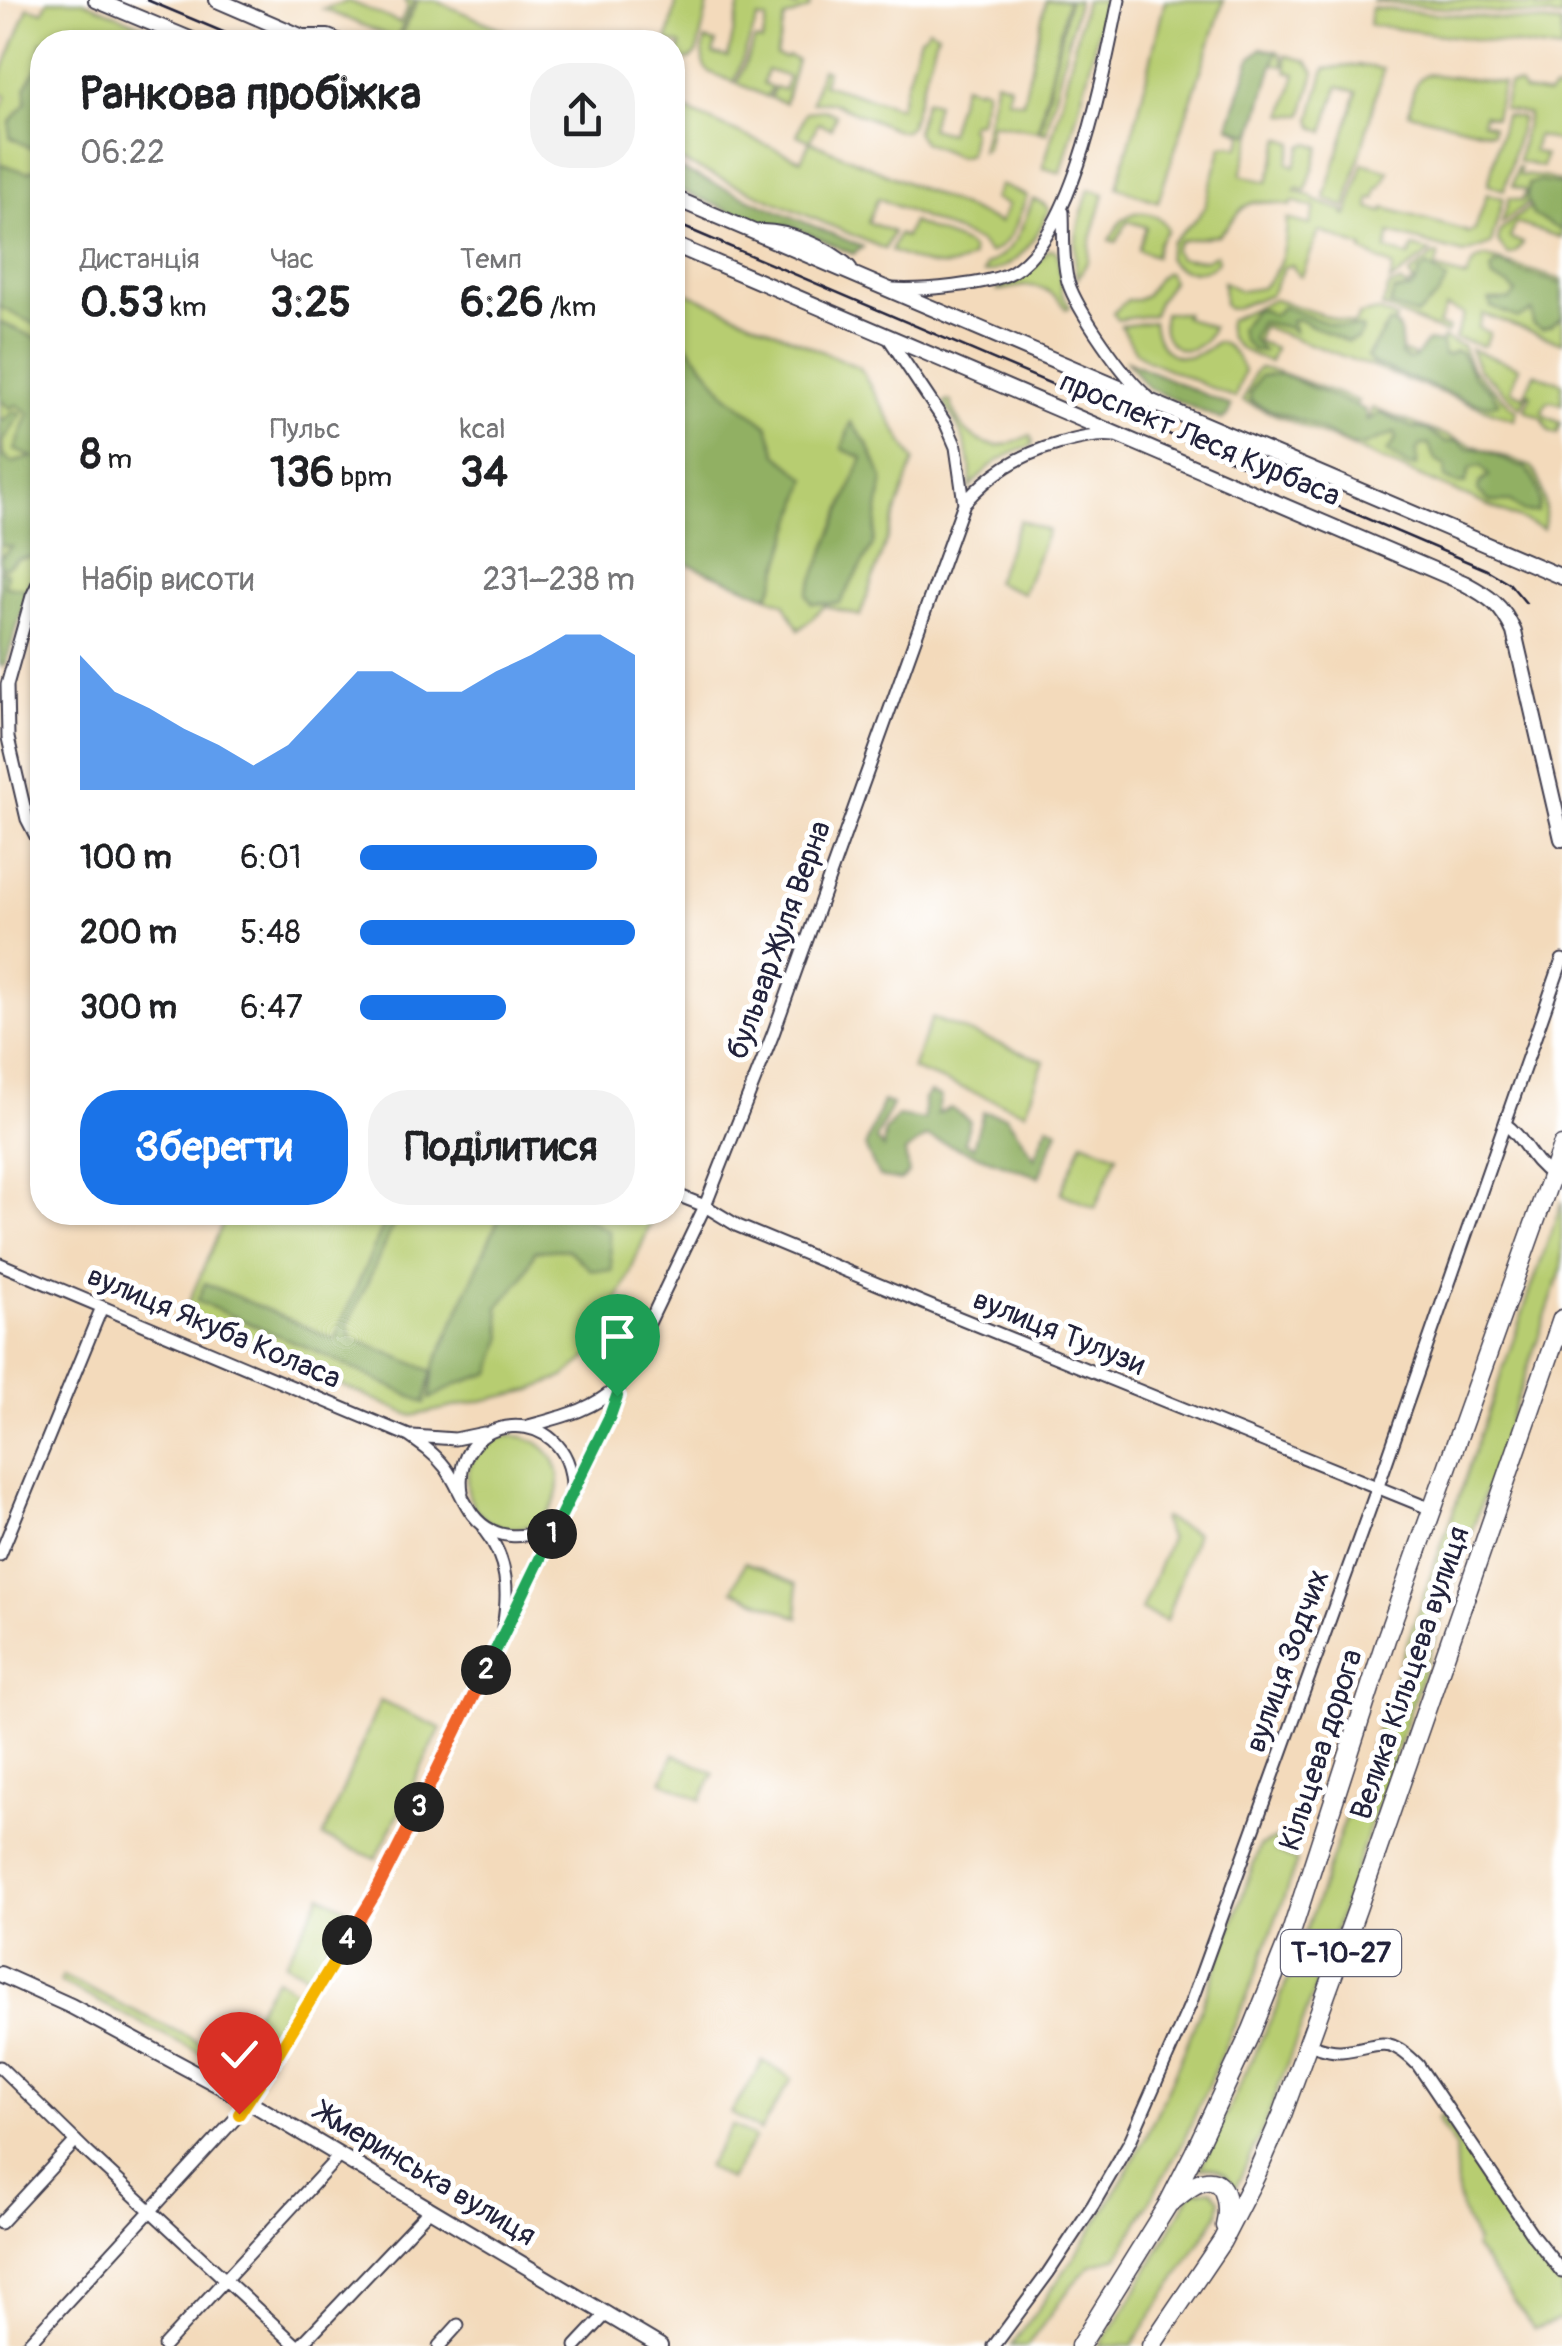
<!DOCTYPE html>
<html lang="uk">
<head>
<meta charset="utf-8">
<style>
	body { margin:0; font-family:Pangolin,sans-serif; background:#f2f2f2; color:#202124; height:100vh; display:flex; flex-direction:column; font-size:38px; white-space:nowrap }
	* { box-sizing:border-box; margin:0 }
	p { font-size:32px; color:#757577 }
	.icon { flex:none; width:55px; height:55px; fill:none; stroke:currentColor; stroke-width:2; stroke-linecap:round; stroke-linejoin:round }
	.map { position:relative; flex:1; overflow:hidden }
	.sheet { position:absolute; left:30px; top:30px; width:655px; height:1195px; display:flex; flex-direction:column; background:#fff; border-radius:40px; box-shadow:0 2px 8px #0004 }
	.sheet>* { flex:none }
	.pin { position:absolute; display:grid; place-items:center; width:85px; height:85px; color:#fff; margin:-102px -42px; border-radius:50% 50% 50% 0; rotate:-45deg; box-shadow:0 0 10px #0007 }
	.pin .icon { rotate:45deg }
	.km { position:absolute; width:50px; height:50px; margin:-25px; border-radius:50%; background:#222; color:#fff; font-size:28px; line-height:50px; text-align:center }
	.round { display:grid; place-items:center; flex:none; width:105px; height:105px; border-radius:40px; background:#f2f2f2 }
	.head { display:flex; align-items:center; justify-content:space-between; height:170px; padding:0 50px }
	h1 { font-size:45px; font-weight:800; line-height:75px }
	.stats { display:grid; grid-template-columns:repeat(3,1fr); gap:15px; height:170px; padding:10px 50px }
	.stats div { display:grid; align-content:center }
	.stats b { font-size:42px; font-weight:800 }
	.stats small { font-size:28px; font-weight:400 }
	.stats p { font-size:28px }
	.chart { height:280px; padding:20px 50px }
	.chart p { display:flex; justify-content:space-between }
	.chart svg { width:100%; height:180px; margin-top:10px; fill:#1a73e8; opacity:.7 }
	.primary-button { display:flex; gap:20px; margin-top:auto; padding:20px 50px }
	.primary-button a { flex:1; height:115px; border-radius:40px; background:#1a73e8; color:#fff; font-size:40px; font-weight:800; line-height:115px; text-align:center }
	.primary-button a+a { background:#f2f2f2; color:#202124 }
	ul { padding:0 50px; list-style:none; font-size:32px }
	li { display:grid; grid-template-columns:160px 120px 1fr; align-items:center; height:75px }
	li i { height:25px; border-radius:12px; background:#1a73e8 }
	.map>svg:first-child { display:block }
</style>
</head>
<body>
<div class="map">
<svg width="1562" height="2346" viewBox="0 0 1562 2346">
	<rect width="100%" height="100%" fill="#fff"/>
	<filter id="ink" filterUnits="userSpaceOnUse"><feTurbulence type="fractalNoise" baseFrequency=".01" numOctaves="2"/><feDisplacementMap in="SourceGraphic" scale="20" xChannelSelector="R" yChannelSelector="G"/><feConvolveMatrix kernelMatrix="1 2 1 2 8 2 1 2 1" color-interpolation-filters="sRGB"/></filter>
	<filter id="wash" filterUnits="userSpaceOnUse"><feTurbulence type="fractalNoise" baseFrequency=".0048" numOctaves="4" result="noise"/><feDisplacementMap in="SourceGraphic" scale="40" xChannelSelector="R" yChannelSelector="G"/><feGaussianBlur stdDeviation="2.25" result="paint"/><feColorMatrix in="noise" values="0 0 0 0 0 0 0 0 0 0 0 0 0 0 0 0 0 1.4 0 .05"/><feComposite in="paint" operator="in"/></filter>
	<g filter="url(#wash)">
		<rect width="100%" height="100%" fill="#f3dabb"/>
		<path fill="#b7cd71" stroke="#6c7856" stroke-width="2.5" d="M48,0H81L182,42H42V558L29,584L6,659L0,656V109L6,96L0,93V78L28,7L43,12Z
			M404,0H415L396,39L323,9L349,1L400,23L408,7Z
			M418,0H434L531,42H402L398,41Z
			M677,0H709L697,53L689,60L678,58L681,45L667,42Z
			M741,0H791L790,5L797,7L799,0L810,3L809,9L785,18L776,55L784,58L788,56L797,60L785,103L770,98L775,87L784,90L788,77L767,70L763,83L772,87L767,97L737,83L755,40L762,42L767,20L758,18L734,82C706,70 698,74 705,40L716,43L713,54L728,57Z
			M1046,0H1067L1038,131L991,123L986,148L981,151L996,80L1010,85L1007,99L1023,102Z
			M1069,0H1078L1046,133L1040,131Z
			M1085,0H1104L1089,70L1061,173L1043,168L1060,108Z
			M1165,0H1224L1158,202L1117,187L1139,109Z
			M1374,0H1462L1530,6L1534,0H1551L1547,4L1537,3L1536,8L1550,10L1557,6L1562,8V18L1373,2Z
			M1371,8L1562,24V51L1369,25Z
			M928,28L938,33L910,126L905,131H899L831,102H812L821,69L827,71L823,84L899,107L920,37L926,33Z
			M1262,48L1280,53L1285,66L1273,64L1241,175L1268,182L1281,138L1294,143L1288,163L1295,166L1302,146L1310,143L1320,147L1306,191L1297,188L1295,191L1311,196L1316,201L1345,211L1344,215L1347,216L1363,163L1389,171L1381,187H1378L1375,199L1370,198L1369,208L1383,212L1385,208L1466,231L1467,233L1475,230L1487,194L1503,198L1491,244L1464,254L1390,233L1386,250L1409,257L1413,247L1431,252L1390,282L1393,267L1362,251L1363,248L1319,231L1302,276L1298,275L1292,265L1284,267L1271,294L1235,308L1228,309L1224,305L1223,282L1241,291L1261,288C1283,269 1286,246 1287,219L1310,225L1315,208L1293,201L1291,206C1242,197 1249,202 1219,235L1179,241L1174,250L1179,258L1206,260L1216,254L1218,261C1207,276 1178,274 1167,258L1171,242L1198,217L1204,208L1222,146L1231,145L1239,147L1244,134L1229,126L1251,58Z
			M1285,55L1307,61L1315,72L1303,115H1284L1296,74L1287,71Z
			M1358,65L1383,69L1346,207L1327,200L1325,197L1357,92L1338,86L1324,132L1314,127L1311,119L1325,69Z
			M1427,74L1503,83L1495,118L1484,115L1482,122L1493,126L1492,133L1409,113C1412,99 1412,79 1427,74Z
			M1509,84L1520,85L1524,91L1548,95L1553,90L1562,91V142L1537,136L1533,151L1545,155L1542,167L1518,161L1528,114L1503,109Z
			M963,85L978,89L979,87L986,89L979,122L971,123L969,127L972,131L969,154L959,157L923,142L916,132L925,100L936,103L930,128L949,133Z
			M672,104L801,160L810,141L797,135L806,112L824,110L836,115L831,128L818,123L810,141L1000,223L1008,205L994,199L1000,185L1027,196C1018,218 1013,245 989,253L979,242L878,198L868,222L893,232L885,249L673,158Z
			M1505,115L1522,118L1504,190L1488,185Z
			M1517,167L1520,168L1519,175L1543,177L1562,182V238L1516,223L1510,238L1523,243L1515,253L1508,255L1498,242L1500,231L1533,204L1532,200L1502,223L1509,198L1522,201L1526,191L1512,186Z
			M1089,189L1104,194L1090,243L1088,261L1077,279C1071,244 1079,222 1089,189Z
			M1033,199L1044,204L1049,210C1036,240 1018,268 984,273L986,265C1017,250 1021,230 1033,199Z
			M1134,213C1148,212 1164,216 1167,230L1158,243L1155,256L1138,250L1146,227L1128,221L1116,242L1109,240L1123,219Z
			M912,222L967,245L971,249L972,257C946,276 917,262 891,251L898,234L905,237Z
			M1050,249L1055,250L1058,255L1062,293L1070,307L1066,309C1045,279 1026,285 997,291V289L1025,275Z
			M1435,254L1439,255L1435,269L1466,278C1472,266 1472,261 1485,257L1562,280V343L1483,314L1478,328L1490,333L1485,345L1482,346L1455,338L1464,314L1446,307L1438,325L1449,329L1447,334L1382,307L1389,287L1401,283L1407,288L1414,282L1409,275Z
			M1164,273H1168L1172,281L1158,302L1153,315L1117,320L1113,313L1127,300H1137L1146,295L1157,279Z
			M672,286L860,368L914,461L860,616L825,606L799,630L784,603L673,557Z
			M1273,299L1354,325L1359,315L1378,311L1396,319L1387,345L1432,364L1443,338L1462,346L1472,369L1517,411L1514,420L1262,326L1257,341L1275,348L1270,362C1251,354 1221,346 1229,320Z
			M1164,313H1186L1184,317L1212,327C1198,364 1156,353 1164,313Z
			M1153,322C1158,360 1188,367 1216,342C1228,342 1239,359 1244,371L1235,398L1147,360L1136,352L1121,326Z
			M1470,349L1519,367L1511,390L1524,396L1534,373L1562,383V404L1552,401L1547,402L1542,411L1545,416L1561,423L1557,434L1549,431L1542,418L1525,410L1531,394L1528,393L1521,407L1478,368Z
			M1259,368L1276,371L1358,401L1355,409L1364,429L1372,408L1532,467C1541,481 1549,513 1543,529L1243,401L1254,373Z
			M948,401L951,402C958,431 984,454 1015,442C1021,440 1025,437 1031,435L1033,442L1031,446C1004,455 987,465 970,488C974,457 961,429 944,403Z
			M1020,520L1048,531L1023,593L995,582Z
			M932,1018L1044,1061L1025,1112L912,1069Z
			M1083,1141L1117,1155L1095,1208L1061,1193Z
			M1562,1201V1268L1307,2011L1264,2127L1235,2189C1228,2175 1217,2164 1200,2169L1279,2002L1304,1937Z
			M227,1213H655L624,1287L589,1356L564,1377L532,1390L412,1416L183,1316Z
			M467 1482a46 46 0 1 1 92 0a46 46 0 1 1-92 0Z
			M1163,1518L1196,1533L1166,1621L1141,1610L1170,1539L1162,1522Z
			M745,1562L796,1584L799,1618L733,1590Z
			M380,1701L441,1728L376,1859L323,1837Z
			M674,1754L714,1773L701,1800L662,1781Z
			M1278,1838L1275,1851L1297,1861L1252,1985L1184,2140L1118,2257L1091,2265L1073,2284L1027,2346H1011C1064,2274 1116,2200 1154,2119C1196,2030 1227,1938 1260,1846Z
			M321,1895L346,1908L311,1977L285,1963Z
			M62,1976L228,2056L276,1978L297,1992L248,2070L242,2074L60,1982Z
			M763,2061L792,2079L760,2131L731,2113Z
			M1441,2115L1527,2240L1562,2284V2319L1534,2329L1475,2249L1476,2241L1461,2209L1457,2192L1455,2146L1437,2120Z
			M732,2125L755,2138L729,2180L707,2167Z
			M1212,2189L1220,2200L1218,2214L1132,2346H1099L1127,2306L1190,2195L1194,2191Z"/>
		<path fill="#91b063" stroke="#5a694f" stroke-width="2.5" d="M1262,48L1277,51L1252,135L1229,126L1251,58Z
			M40,63L42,68V154L10,137V122L26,103V86Z
			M42,163V328L0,307V164L27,172L39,168Z
			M672,166L863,247L853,254L786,224L784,229L762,225L673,187Z
			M1538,181L1562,185V231L1533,215L1527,199L1528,184Z
			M1502,264C1521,274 1541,277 1562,284V318L1551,326L1542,329L1533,324L1532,311L1518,318L1491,307L1489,300H1510L1516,293L1509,285L1493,279L1491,270L1495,265Z
			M1427,266L1447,280L1438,296L1417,315L1389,306L1394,291L1410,290L1416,284L1419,272Z
			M1283,307C1310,316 1334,329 1362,328L1363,331L1357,339L1347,342L1297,319L1291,321L1295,332L1286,327L1260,322L1252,339L1263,351L1252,350L1242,339L1240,329L1254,310L1261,309L1273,315Z
			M0,322L42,341V556L18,559L5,568L0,565V558L12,547L0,545V418L4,420L14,411L22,413L2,443L3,455L11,463L33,457L15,450L29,413L17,405L10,408L0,400Z
			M1394,323C1404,333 1400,342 1401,355L1409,360L1415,358L1427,341L1442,343L1443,355H1450L1455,351L1461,353L1474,377L1492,392L1498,403L1489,405L1475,403L1373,364L1367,357L1388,324Z
			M684,340L727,395L768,426L777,454L807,479L774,584L768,596L673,558V434L690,393L673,385V373Z
			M1127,361L1231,406L1228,415L1222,420L1150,389L1143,383Z
			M1280,374L1365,410L1367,421L1380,413L1411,427L1427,430L1446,442L1457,441L1467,448C1490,447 1505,464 1526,468C1535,479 1543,498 1537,512H1524L1510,502H1490L1478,491L1479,484L1489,476L1481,466L1470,468L1465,484L1455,483L1445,478L1446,467L1435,460L1429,445H1422L1417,449V466H1408L1387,452L1396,439L1395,433L1363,446L1350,445L1307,423L1262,407L1250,400V393L1260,376Z
			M851,422L868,445L883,479L873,545L840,603L812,604L807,594L863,458L842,449Z
			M0,570L7,573L5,586L21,588L28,593L5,665L0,667Z
			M930,1093L941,1097L937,1114L951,1108L970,1121L964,1142L973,1147L983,1112L1006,1116L1035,1158L1048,1125L1058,1130L1039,1177L927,1137L905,1152L909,1174L900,1181L879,1177L865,1147L883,1101L892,1104L876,1140L883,1148L885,1131L898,1116L924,1120V1099Z
			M389,1213H399L348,1325L351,1337L432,1371L425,1403L324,1355L197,1301L205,1283L334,1339Z
			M501,1213H574L609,1231L612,1271L591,1270L567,1249L535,1251L523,1278L498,1307L503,1336L491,1373L457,1384L430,1399L434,1367Z"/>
	</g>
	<g filter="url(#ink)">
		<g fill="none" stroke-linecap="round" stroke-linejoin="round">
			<g stroke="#413e4e" stroke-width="15">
				<path id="minor" d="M1063,212C1064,235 1062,260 1068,282C1077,310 1125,379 1148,397
					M892,289C919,291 990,285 1012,272C1076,234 1104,70 1119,0
					M888,337L946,424L956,447L964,503
					M42,575L32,596L7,685L8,738L27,819L42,848
					M1505,1124C1525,1138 1528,1159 1552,1175
					M672,1193L705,1206L738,1226L940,1310L1431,1509
					M0,1264L409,1436C422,1445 435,1454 445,1467C455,1480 460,1495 469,1509C489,1542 531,1544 558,1518
					M528,1426C565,1416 590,1411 619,1386
					M413,1436L455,1439L484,1433
					M462,1492C450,1410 570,1401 572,1487
					M485,1531C508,1559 509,1593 503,1627
					M0,1555L102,1307
					M1308,2044C1319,2047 1330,2052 1341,2051C1378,2048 1385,2031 1418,2065L1534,2237L1562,2272
					M0,2067L87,2152L297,2346
					M0,2223L76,2141
					M26,2346L235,2119L248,2101L375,1894L610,1417L619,1386L705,1206L773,1034L964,503C991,473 1019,455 1058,444C1077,439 1095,434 1114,436
					M164,2346L340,2155
					M300,2346L430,2209
					M439,2346L458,2325
					M576,2346L607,2313
					M994,2346L1048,2273L1093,2205L1130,2141L1190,2005L1377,1489L1562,960"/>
			</g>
			<g stroke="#413e4e" stroke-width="18">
				<path id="major" d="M96,0L197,42
					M217,0L314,42
					M304,37H328L340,42
					M672,197L1562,577
					M760,232C787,231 829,249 849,268
					M672,244L1464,583C1490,597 1502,605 1514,632L1562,839
					M0,1974L71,2006L248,2101L660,2346"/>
			</g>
			<g stroke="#413e4e" stroke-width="21">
				<path id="highway" d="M1171,2202C1181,2195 1193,2182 1206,2181C1228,2178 1229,2211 1225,2226
					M1080,2346L1167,2206L1194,2153L1252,2030L1291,1933L1386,1639L1562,1146
					M1151,2346L1222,2241L1255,2177L1282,2115L1357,1909L1562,1319"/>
			</g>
			<use href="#minor" stroke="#fff" stroke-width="11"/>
			<use href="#major" stroke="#fff" stroke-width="14"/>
			<use href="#highway" stroke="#fff" stroke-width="18"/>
			<path stroke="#22223b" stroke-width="2.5" d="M147,0L247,42
				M672,222L1487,570L1509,583L1526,603"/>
		</g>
	</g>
	<g fill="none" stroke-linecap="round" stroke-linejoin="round" filter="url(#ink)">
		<g stroke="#fff" stroke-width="20">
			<path id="split-1" d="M552,1534L610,1416L617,1396"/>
		</g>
		<g stroke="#fff" stroke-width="20">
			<path id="split-2" d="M486,1670L552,1534"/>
		</g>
		<g stroke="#fff" stroke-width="20">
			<path id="split-3" d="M419,1807L486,1670"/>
		</g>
		<g stroke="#fff" stroke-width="20">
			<path id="split-4" d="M347,1940L375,1894L419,1807"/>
		</g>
		<g stroke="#fff" stroke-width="20">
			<path id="split-5" d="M268,2070L347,1940"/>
		</g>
		<g stroke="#fff" stroke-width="20">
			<path id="split-6" d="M239,2114L268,2070"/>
		</g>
		<use href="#split-1" stroke="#22a559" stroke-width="12"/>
		<use href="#split-2" stroke="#22a559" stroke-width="12"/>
		<use href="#split-3" stroke="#f0652b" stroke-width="12"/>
		<use href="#split-4" stroke="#f0652b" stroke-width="12"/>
		<use href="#split-5" stroke="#f5b400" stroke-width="12"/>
		<use href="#split-6" stroke="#f5b400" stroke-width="12"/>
	</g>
	<g text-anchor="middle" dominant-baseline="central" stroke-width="10" stroke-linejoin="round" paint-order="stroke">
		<rect fill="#fff" stroke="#646476" stroke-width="2.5" x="1281" y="1930" width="120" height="46" rx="8"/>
		<g font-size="28" font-weight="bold" fill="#22223b">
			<text x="1341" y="1953">Т-10-27</text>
		</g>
		<g font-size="30" fill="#22223b" stroke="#fff">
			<text transform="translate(1200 439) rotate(23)">проспект Леся Курбаса</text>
			<text transform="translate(779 940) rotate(-70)">бульвар Жуля Верна</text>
			<text transform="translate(214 1327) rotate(23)">вулиця Якуба Коласа</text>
			<text transform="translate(1059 1332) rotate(22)">вулиця Тулузи</text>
			<text transform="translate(1287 1661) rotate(-70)">вулиця Зодчих</text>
			<text transform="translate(1410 1673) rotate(-71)">Велика Кільцева вулиця</text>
			<text transform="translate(1321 1750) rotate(-72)">Кільцева дорога</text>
			<text transform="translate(426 2174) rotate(31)">Жмеринська вулиця</text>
		</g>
	</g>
</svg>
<div class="pin" style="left:617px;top:1396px;background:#1e9e55"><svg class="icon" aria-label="arrive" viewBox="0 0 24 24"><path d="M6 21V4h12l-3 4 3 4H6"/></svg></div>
<div class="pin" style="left:239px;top:2114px;background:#d93025"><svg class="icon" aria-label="check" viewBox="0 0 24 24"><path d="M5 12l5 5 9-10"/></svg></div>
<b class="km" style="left:552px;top:1534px">1</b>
<b class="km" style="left:486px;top:1670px">2</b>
<b class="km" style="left:419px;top:1807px">3</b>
<b class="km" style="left:347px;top:1940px">4</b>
<section class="sheet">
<div class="head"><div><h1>Ранкова пробіжка</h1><p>06:22</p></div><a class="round"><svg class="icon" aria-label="share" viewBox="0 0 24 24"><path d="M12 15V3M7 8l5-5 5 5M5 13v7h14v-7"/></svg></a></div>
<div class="stats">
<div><p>Дистанція</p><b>0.53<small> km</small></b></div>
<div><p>Час</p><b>3:25</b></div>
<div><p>Темп</p><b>6:26<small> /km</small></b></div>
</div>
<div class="stats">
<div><b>8<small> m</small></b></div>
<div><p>Пульс</p><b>136<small> bpm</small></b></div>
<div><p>kcal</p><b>34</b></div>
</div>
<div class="chart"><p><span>Набір висоти</span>231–238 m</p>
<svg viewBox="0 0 160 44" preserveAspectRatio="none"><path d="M0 44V11L10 20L20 24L30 29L40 33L50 38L60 33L70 24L80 15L90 15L100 20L110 20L120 15L130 11L140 6L150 6L160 11V44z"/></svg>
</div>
<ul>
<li><b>100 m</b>6:01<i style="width:86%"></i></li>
<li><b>200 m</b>5:48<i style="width:100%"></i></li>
<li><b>300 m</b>6:47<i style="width:53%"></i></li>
</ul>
<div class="primary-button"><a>Зберегти</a><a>Поділитися</a></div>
</section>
</div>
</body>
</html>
